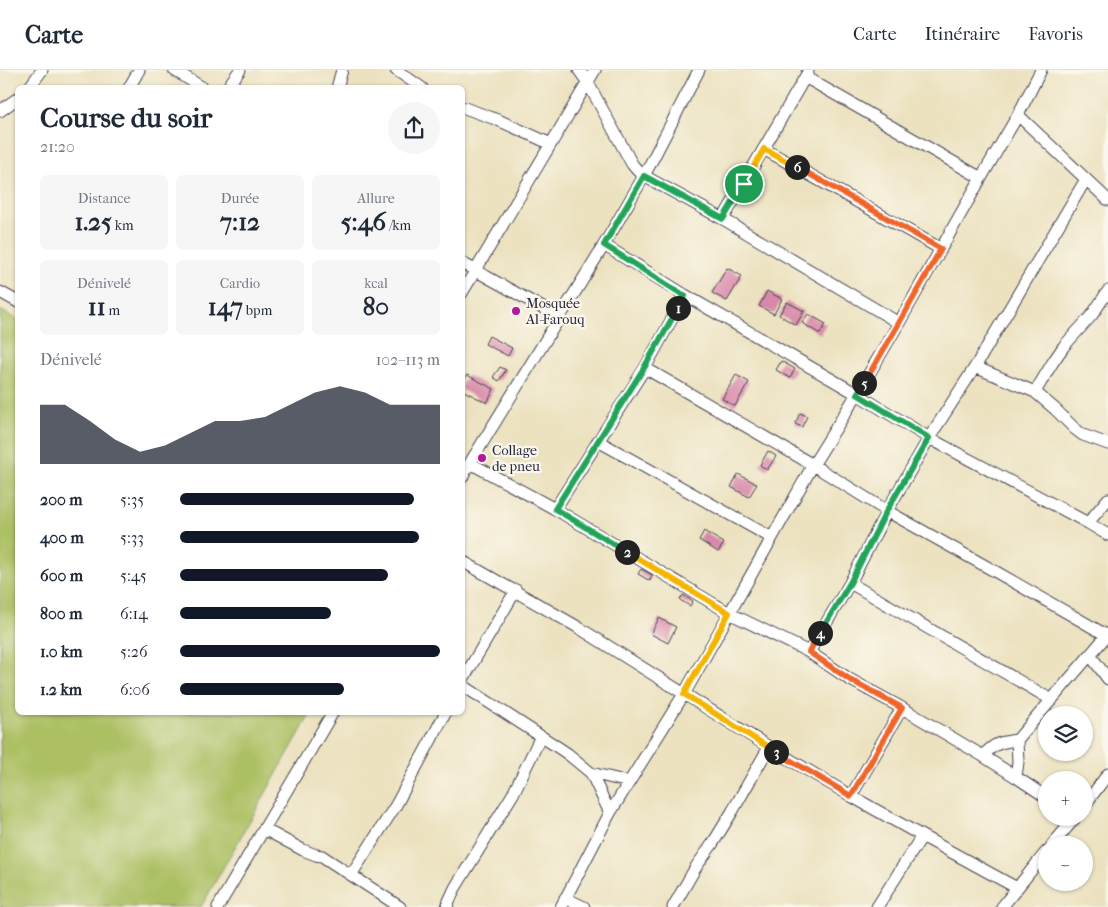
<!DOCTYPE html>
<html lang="fr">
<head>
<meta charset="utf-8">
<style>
	body { margin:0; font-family:"IM FELL French Canon",serif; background:#f6f6f7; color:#1f2937; height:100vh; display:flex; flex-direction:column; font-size:19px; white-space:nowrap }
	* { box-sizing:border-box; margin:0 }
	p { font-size:16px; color:#747a83 }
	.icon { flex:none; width:28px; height:28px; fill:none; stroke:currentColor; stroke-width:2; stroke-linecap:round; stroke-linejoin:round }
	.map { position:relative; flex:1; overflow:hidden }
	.drawer { position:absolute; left:15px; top:15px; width:450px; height:630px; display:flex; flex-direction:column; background:#fff; border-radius:8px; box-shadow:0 1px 4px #0004 }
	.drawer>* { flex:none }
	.controls { position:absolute; left:1038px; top:636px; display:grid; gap:10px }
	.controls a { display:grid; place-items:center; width:55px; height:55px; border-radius:50%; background:#fff; box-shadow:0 1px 4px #0004; font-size:25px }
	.pin { position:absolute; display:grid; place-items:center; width:42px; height:42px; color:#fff; margin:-21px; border:2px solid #fff; border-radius:50%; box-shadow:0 1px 5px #0007 }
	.km { position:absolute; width:25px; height:25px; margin:-12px; border-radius:50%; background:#222; color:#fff; font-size:14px; line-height:25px; text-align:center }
	.round { display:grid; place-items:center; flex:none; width:52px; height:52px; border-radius:26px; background:#f6f6f7 }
	.overview { display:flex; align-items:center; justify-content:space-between; height:85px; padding:0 25px }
	h1 { font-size:28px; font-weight:700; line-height:38px }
	.figures { display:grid; grid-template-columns:repeat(3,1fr); gap:8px; height:85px; padding:5px 25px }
	.figures div { display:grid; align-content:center; border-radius:8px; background:#f6f6f7; text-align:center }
	.figures b { font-size:25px; font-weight:700 }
	.figures small { font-size:14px; font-weight:400 }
	.figures p { font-size:14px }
	.chart { height:140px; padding:10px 25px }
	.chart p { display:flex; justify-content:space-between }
	.chart svg { width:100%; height:90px; margin-top:5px; fill:#111827; opacity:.7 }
	ul { padding:0 25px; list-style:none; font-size:16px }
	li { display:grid; grid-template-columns:80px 60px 1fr; align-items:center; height:38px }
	li i { height:12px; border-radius:6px; background:#111827 }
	header { display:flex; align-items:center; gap:30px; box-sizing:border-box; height:70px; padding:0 25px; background:#fff; border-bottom:1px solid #e0e1e3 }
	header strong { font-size:24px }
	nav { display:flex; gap:28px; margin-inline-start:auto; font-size:18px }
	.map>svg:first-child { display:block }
</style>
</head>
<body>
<header>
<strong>Carte</strong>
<nav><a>Carte</a><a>Itinéraire</a><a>Favoris</a></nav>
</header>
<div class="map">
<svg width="1108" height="837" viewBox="0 0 1108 837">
	<rect width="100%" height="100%" fill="#fbf7ec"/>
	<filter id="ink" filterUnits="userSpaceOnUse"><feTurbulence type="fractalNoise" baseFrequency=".02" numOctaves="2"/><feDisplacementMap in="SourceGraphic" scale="10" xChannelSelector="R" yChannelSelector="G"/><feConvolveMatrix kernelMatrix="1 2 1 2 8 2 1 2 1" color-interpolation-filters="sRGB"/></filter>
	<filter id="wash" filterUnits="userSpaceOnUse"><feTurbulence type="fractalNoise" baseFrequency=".0096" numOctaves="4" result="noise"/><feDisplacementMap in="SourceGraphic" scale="20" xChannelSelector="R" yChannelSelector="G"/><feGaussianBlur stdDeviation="1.12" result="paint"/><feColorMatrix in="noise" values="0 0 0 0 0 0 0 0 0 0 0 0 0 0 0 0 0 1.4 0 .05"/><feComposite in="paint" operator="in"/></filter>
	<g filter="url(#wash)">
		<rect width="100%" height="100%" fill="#ece2c0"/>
		<path fill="#acc064" stroke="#677150" d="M0,240L18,250V642L311,643L201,837H0Z"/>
		<g id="blocks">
			<path fill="#d889a9" d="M727,198L742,206L727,231L712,223Z
				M767,221L782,229L774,244L759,236Z
				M787,232L804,241L796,255L779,245Z
				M808,244L826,254L820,264L802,253Z
				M489,266L512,278L508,286L485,274Z
				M781,291L795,299L790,308L776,300Z
				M500,297L506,300L499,311L493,307Z
				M467,305L494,319L487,333L462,320V314Z
				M736,305L749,312L735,336L722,329Z
				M800,343L807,346L802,357L795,354Z
				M768,381L776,386L767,400L760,395Z
				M738,404L757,414L749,427L731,417Z
				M704,461L724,473L718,482L699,470Z
				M641,499L652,505L650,511L638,504Z
				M683,525L693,531L690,536L680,530Z
				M659,548L676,557L668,573L651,564Z"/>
		</g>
	</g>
	<g filter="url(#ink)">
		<use href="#blocks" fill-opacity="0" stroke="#403f4f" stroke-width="1"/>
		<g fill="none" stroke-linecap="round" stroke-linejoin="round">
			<g stroke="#403f4f" stroke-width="13">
				<path id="minor" d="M174,0L203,18
					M396,0L422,18
					M579,0L588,13L632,94L637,100L644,106L723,149L899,253
					M805,7L981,108
					M29,18L42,0
					M129,18L139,0
					M227,18L240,0
					M337,18L342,0
					M462,37L498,50L551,74
					M0,41L18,28
					M1018,45L1108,130
					M764,79L941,179
					M723,149L808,2
					M604,175L685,225L857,324L929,368L1088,453L1108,465
					M462,193L559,247
					M0,222L18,232
					M462,223L595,0
					M975,297L1035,322L1055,339L1075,359L1083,365L1108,374
					M645,298L813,395L887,441L998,503L1106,565
					M1035,322L1053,292L1064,276L1092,245L1108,221
					M598,371L772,468
					M470,393L555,439L729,543L809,582L849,609L902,638L983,686C994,673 1001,672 1017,670L1108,564
					M462,408L470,393L604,175L644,106L699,0
					M555,439L645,298L685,225
					M1088,453L1108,429
					M462,491L576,556L769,677L851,726L922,766L1017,818
					M850,513L1052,630
					M809,582L850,513L887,441L929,368L975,297L1086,109
					M1090,585L1108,609
					M462,611L516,520
					M462,615L556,676L568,684L591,703L610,743
					M1017,670L1018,692L1016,707L1046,727
					M983,686L1016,707
					M591,703L629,712
					M851,726L902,638
					M1084,736L1108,704
					M264,759L303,780L316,785L322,786L351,805
					M1052,775L1075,748
					M565,828L584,837
					M218,837L333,642
					M400,837L351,805L396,735L446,642
					M447,837L449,831L455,818L513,724L541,666
					M561,837L610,743L684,624L813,395L857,324L899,253L981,108L1018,45L1041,0
					M673,837L696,797L713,773L732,742L769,677
					M877,837L922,766
					M1002,837L1046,782"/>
			</g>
			<use href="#minor" stroke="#fff" stroke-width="11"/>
		</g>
	</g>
	<g fill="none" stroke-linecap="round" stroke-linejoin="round" filter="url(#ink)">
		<g stroke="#fff" stroke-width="10">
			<path id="split-1" d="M678,238L685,226L604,175L644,106L723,149L744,114"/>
		</g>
		<g stroke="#fff" stroke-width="10">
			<path id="split-2" d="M627,482L555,439L644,298L678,238"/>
		</g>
		<g stroke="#fff" stroke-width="10">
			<path id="split-3" d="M627,482L729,543L684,624L776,682"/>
		</g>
		<g stroke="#fff" stroke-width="10">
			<path id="split-4" d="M776,682L851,726L902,638L849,609L809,582L820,563"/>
		</g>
		<g stroke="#fff" stroke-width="10">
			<path id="split-5" d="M820,563L850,513L887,440L929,368L857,324L864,313"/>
		</g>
		<g stroke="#fff" stroke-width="10">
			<path id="split-6" d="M797,97L941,179L899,253L864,313"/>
		</g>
		<g stroke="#fff" stroke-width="10">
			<path id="split-7" d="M744,114L764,79L797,97"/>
		</g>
		<use href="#split-1" stroke="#22a559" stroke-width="6"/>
		<use href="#split-2" stroke="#22a559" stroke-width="6"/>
		<use href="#split-3" stroke="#f5b400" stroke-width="6"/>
		<use href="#split-4" stroke="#f0652b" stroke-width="6"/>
		<use href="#split-5" stroke="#22a559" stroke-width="6"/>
		<use href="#split-6" stroke="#f0652b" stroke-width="6"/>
		<use href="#split-7" stroke="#f5b400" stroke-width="6"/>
	</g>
	<g fill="#b5179e" stroke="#fbf7ec" stroke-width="2">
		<circle cx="516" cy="241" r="5"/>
		<circle cx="482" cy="388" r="5"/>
	</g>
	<g text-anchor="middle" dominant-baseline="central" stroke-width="4.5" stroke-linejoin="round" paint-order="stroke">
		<g font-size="14" fill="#22223b" stroke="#fbf7ec" text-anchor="start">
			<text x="526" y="233">Mosquée<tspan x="526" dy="16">Al-Farouq</tspan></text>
			<text x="492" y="380">Collage<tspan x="492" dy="16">de pneu</tspan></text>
		</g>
	</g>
</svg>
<div class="controls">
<a><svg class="icon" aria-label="layers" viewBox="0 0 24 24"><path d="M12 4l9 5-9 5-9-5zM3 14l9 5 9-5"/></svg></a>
<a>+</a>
<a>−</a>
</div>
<div class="pin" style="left:744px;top:114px;background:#1e9e55"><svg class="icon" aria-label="arrive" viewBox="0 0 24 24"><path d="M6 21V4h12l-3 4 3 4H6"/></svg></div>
<b class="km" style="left:678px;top:238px">1</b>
<b class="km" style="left:627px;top:482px">2</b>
<b class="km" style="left:776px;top:682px">3</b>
<b class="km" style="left:820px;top:563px">4</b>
<b class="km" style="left:864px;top:313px">5</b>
<b class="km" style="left:797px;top:97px">6</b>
<section class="drawer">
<div class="overview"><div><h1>Course du soir</h1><p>21:20</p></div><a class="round"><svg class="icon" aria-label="share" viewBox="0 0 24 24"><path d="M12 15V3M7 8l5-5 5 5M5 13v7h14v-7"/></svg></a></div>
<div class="figures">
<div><p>Distance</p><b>1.25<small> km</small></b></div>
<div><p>Durée</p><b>7:12</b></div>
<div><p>Allure</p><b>5:46<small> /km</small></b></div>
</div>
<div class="figures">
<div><p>Dénivelé</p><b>11<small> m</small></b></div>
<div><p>Cardio</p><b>147<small> bpm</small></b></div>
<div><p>kcal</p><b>80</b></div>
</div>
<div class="chart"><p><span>Dénivelé</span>102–113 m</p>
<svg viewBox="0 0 160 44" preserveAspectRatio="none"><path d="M0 44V15L10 15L20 23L30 32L40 38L50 35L60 29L70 23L80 23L90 21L100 15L110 9L120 6L130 9L140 15L150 15L160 15V44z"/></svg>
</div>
<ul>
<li><b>200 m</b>5:35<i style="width:90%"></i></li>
<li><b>400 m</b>5:33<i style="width:92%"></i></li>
<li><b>600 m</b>5:45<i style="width:80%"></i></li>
<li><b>800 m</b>6:14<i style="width:58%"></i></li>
<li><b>1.0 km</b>5:26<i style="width:100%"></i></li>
<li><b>1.2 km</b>6:06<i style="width:63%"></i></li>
</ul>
</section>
</div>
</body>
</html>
